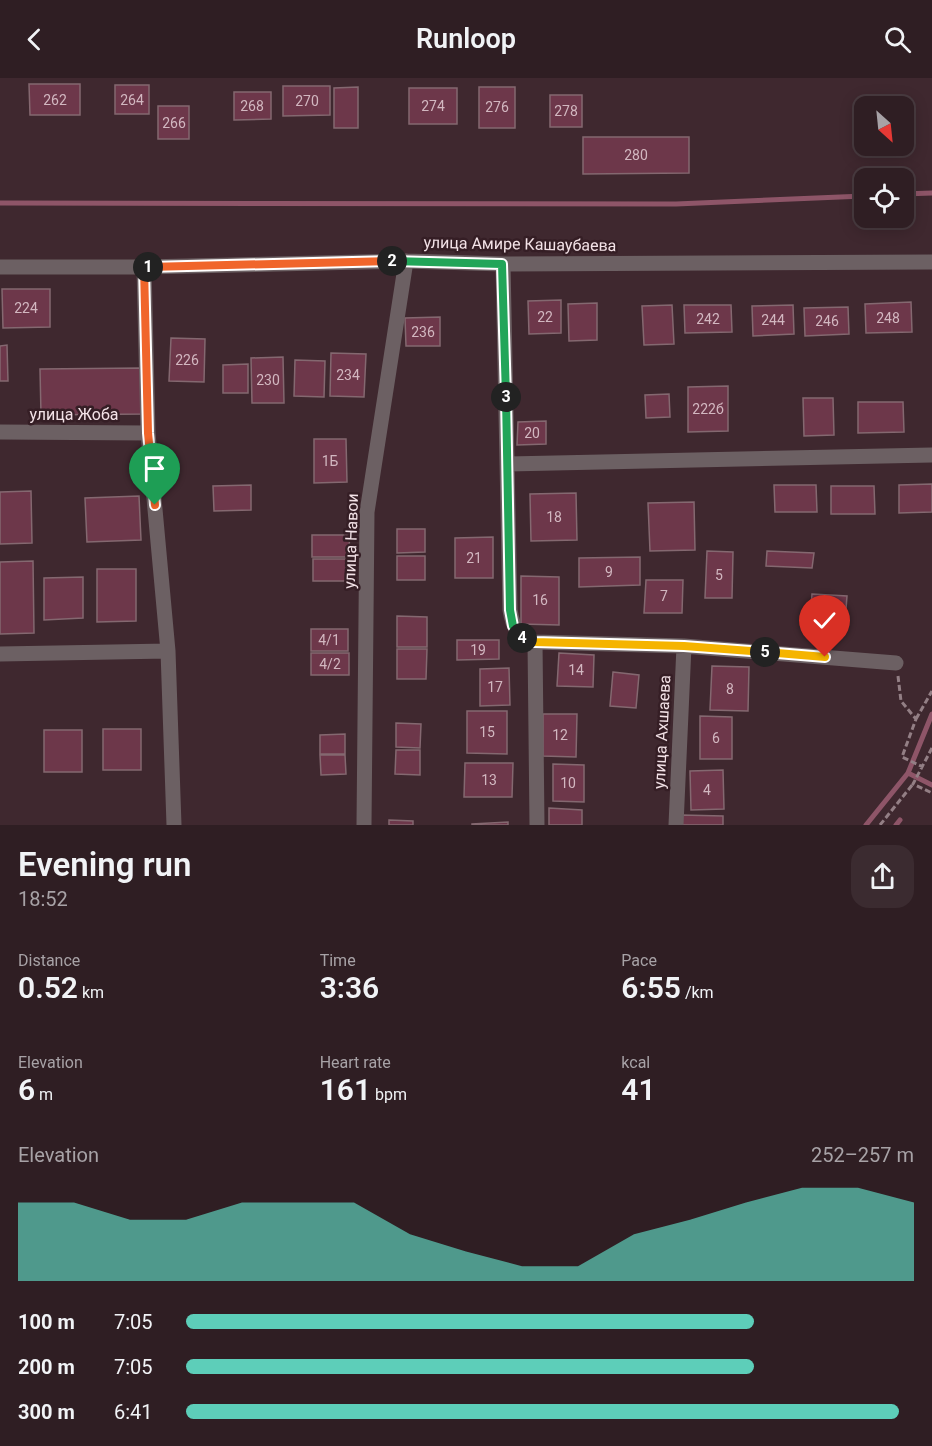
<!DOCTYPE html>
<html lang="en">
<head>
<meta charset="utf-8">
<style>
	body { margin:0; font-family:Roboto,sans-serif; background:#3b2b30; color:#f1f3f6; height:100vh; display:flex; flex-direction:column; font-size:22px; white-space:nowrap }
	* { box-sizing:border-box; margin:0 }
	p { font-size:20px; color:#a7a2a6 }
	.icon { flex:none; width:33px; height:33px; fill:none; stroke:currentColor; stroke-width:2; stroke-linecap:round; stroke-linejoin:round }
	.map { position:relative; height:747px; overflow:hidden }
	.details { display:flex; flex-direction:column; background:#2f1e23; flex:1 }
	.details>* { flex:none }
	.needle { width:39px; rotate:153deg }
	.tools { position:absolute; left:854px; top:18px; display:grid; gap:12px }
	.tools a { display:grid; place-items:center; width:60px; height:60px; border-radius:12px; background:#2f1e23; box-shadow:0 3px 15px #0003,0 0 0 2px #4a3c41; font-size:30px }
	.pin { position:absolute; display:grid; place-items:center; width:51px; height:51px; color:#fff; margin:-62px -26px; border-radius:50% 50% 50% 0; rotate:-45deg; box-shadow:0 0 6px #0007 }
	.pin .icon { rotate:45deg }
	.km { position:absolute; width:30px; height:30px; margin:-15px; border-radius:50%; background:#222; color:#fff; font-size:16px; line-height:30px; text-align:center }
	.round { display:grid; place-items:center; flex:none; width:63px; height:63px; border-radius:18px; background:#3b2b30 }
	.headline { display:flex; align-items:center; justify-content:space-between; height:102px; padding:0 18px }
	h1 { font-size:33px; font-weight:600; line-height:45px }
	.stats { display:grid; grid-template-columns:repeat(3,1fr); gap:9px; height:102px; padding:6px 18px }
	.stats div { display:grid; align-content:center }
	.stats b { font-size:30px; font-weight:600 }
	.stats small { font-size:16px; font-weight:400 }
	.stats p { font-size:16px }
	.chart { height:168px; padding:12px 18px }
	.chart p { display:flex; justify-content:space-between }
	.chart svg { width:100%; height:108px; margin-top:6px; fill:#5dceb9; opacity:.7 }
	ul { padding:0 18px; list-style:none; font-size:20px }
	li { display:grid; grid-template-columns:96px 72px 1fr; align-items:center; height:45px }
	li i { height:15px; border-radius:8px; background:#5dceb9 }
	header { display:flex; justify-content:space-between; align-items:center; height:78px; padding:0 18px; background:#2f1e23; font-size:27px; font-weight:600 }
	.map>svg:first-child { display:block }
</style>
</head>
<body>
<header><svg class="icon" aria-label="back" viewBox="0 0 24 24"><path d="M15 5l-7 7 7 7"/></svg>Runloop<svg class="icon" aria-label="search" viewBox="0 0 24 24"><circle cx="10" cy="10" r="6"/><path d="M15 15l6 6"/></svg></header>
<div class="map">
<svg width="932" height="747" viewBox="0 0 932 747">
	<rect width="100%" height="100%" fill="#3f282f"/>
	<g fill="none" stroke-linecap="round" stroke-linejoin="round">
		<path stroke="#8e5568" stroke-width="5" d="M903,116L932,115
			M0,125L676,126L864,118
			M908,695L932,707
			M866,747L908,695L932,636
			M896,747L900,742"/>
	</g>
	<path fill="#6d374a" stroke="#846870" stroke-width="1.5" d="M29,6H80V37H30Z
		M115,7H149V36H115Z
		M283,8H330V37L283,38Z
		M358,9V50H334V10Z
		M479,9H515V50H479Z
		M409,10H457V46H409Z
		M234,14H271V41L234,42Z
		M550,17H582V49H550Z
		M158,28H189V61H158Z
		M583,59H689V95L583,96Z
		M2,211H50V249L3,250Z
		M561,222V255L529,256L528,223Z
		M911,224L912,254L866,255L865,226Z
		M597,225V262L569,263L568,226Z
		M672,227L674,266L644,267L642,228Z
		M684,227H731L732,254L685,255Z
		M793,227L794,256L753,258L752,228Z
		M848,229L849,256L805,258L804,230Z
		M440,239V268H406L405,240Z
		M171,260L205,261L204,304L169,303Z
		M7,267L8,303H0V268Z
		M331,275L366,276L364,319L330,318Z
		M283,279L284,325H252L251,280Z
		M295,282L325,283L324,319L294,318Z
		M248,286V315H223V287Z
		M141,290V336L41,337L40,291Z
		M728,308V353L688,354V309Z
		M669,316L670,339L646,340L645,317Z
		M803,320H833L834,357L804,358Z
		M858,324H903L904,354L858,355Z
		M546,343V366L517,367L518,344Z
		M314,361H346L347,404L314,405Z
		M932,406V434L899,435V407Z
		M251,407V432L214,433L213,408Z
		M774,407H816L817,434H775Z
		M831,408H874L875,436H831Z
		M31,413L32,465L0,466V414Z
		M576,415L577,462L531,463L530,416Z
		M139,418L141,462L87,464L85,420Z
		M694,424L695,472L650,473L648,425Z
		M397,451H425V474L397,475Z
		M312,457H349L350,479H312Z
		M493,459V500H455V460Z
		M707,473L733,474L732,520H705Z
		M767,473L814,475L812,490L766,488Z
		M397,478H425V502H397Z
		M640,479V507L579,509V480Z
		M313,481H350V503H313Z
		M33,483L34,555L0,556V484Z
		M97,491H136V543L97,544Z
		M521,498L559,499V547L521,546Z
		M83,499V540L44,542V500Z
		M646,502H683L682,535H644Z
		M812,516L847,518L844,557L809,556Z
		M397,538L427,539V569H397Z
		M311,551H348V573H311Z
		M457,562H499V581L457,582Z
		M397,571H427L426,601H397Z
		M311,575H349V597H311Z
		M559,575L594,577L593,609L557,608Z
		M712,588L749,589L748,633L710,632Z
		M509,590L510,627L480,628V591Z
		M613,594L639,597L636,630L610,628Z
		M467,633H507V676L467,675Z
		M543,636H577L576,679L543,678Z
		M700,638L732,639V681H700Z
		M396,645L421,646L420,670L396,669Z
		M103,651H141V692H103Z
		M44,652H82V694H44Z
		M345,656V676H320V657Z
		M396,672H420V697L395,696Z
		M320,677H345L346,696L321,697Z
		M465,685H513L512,719H464Z
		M553,686L584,687V724L553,723Z
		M723,692L724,731L691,732L690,693Z
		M549,730L582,732V747H549Z
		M681,737L723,738V747H681Z
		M389,742L413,743V747H389Z
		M508,744V747H472V746Z"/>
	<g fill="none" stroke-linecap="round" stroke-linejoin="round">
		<path stroke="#937f85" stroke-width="3" stroke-dasharray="6 3" stroke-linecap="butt" d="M898,598L901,623L916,641L902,679L923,689
			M916,641L932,613
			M932,670L913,706L932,715
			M880,747L913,706"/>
		<path stroke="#6c6063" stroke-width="15" d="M503,186L510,532C513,550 517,558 535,564L537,747
			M0,189H144L406,183L503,186L932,184
			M144,189L148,355L168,573L174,747
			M0,354L148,355
			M507,386L932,377
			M535,564L684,568L676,747
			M684,568L896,585
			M0,576L168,573
			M364,747L367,434L406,183"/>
	</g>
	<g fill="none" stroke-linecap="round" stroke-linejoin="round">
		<g stroke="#fff" stroke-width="12">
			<path id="split-1" d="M148,189H144L148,355L155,427"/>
		</g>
		<g stroke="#fff" stroke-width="12">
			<path id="split-2" d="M148,189L392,183"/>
		</g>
		<g stroke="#fff" stroke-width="12">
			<path id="split-3" d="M392,183L502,186L506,319"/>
		</g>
		<g stroke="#fff" stroke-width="12">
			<path id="split-4" d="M506,319L510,532L513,548L522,560"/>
		</g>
		<g stroke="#fff" stroke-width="12">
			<path id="split-5" d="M522,560L534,564L684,568L765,574"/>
		</g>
		<g stroke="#fff" stroke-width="12">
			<path id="split-6" d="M765,574L825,579"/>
		</g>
		<use href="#split-1" stroke="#f0652b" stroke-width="8"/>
		<use href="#split-2" stroke="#f0652b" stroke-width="8"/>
		<use href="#split-3" stroke="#22a559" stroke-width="8"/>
		<use href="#split-4" stroke="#22a559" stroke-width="8"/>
		<use href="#split-5" stroke="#f5b400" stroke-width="8"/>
		<use href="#split-6" stroke="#f5b400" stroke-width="8"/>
	</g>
	<g text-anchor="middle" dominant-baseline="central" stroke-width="5" stroke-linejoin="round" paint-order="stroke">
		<g font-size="14" fill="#d2b7c0">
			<text x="55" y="22">262</text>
			<text x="132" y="22">264</text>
			<text x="307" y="23">270</text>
			<text x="252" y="28">268</text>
			<text x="433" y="28">274</text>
			<text x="497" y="29">276</text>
			<text x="566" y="33">278</text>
			<text x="174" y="45">266</text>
			<text x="636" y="77">280</text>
			<text x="26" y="230">224</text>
			<text x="545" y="239">22</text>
			<text x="888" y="240">248</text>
			<text x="708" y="241">242</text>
			<text x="773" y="242">244</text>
			<text x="827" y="243">246</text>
			<text x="423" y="254">236</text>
			<text x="187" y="282">226</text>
			<text x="348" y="297">234</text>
			<text x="268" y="302">230</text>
			<text x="708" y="331">222б</text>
			<text x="532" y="355">20</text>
			<text x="330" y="383">1Б</text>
			<text x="554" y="439">18</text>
			<text x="474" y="480">21</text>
			<text x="609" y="494">9</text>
			<text x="719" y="497">5</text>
			<text x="664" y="518">7</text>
			<text x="540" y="522">16</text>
			<text x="329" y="562">4/1</text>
			<text x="478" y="572">19</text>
			<text x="330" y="586">4/2</text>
			<text x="576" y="592">14</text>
			<text x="495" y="609">17</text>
			<text x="730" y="611">8</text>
			<text x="487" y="654">15</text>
			<text x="560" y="657">12</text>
			<text x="716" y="660">6</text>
			<text x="489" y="702">13</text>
			<text x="568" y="705">10</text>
			<text x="707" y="712">4</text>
		</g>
		<g font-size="16" fill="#f3e2e7" stroke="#351e25">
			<text transform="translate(520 166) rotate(1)">улица Амире Кашаубаева</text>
			<text x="74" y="336">улица Жоба</text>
			<text transform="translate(351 463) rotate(-88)">улица Навои</text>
			<text transform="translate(662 654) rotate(-87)">улица Ахшаева</text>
		</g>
	</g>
</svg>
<div class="tools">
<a><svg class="needle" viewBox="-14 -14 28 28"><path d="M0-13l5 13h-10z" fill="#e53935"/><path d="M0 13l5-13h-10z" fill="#a7a2a6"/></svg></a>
<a><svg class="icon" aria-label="locate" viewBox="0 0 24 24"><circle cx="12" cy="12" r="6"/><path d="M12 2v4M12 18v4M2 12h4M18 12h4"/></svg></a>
</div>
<div class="pin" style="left:155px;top:427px;background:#1e9e55"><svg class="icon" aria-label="arrive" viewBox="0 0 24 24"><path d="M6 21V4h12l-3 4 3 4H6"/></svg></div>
<div class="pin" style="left:825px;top:579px;background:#d93025"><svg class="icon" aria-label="check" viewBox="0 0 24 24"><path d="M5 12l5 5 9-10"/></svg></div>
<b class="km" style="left:148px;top:189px">1</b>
<b class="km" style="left:392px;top:183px">2</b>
<b class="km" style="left:506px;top:319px">3</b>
<b class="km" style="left:522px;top:560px">4</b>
<b class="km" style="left:765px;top:574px">5</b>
</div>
<section class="details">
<div class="headline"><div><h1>Evening run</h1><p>18:52</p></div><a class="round"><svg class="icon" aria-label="share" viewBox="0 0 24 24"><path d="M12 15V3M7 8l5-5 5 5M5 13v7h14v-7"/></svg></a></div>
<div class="stats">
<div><p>Distance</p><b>0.52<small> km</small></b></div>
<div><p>Time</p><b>3:36</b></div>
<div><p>Pace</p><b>6:55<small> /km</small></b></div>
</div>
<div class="stats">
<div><p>Elevation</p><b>6<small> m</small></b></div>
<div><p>Heart rate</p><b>161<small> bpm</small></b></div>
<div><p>kcal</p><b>41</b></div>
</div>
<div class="chart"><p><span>Elevation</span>252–257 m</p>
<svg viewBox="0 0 160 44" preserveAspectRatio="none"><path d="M0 44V12L10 12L20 19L30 19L40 12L50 12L60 12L70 25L80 32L90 38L100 38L110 25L120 19L130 12L140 6L150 6L160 12V44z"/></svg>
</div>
<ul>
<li><b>100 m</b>7:05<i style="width:78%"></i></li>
<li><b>200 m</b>7:05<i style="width:78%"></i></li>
<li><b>300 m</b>6:41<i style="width:98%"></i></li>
</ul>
</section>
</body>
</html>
